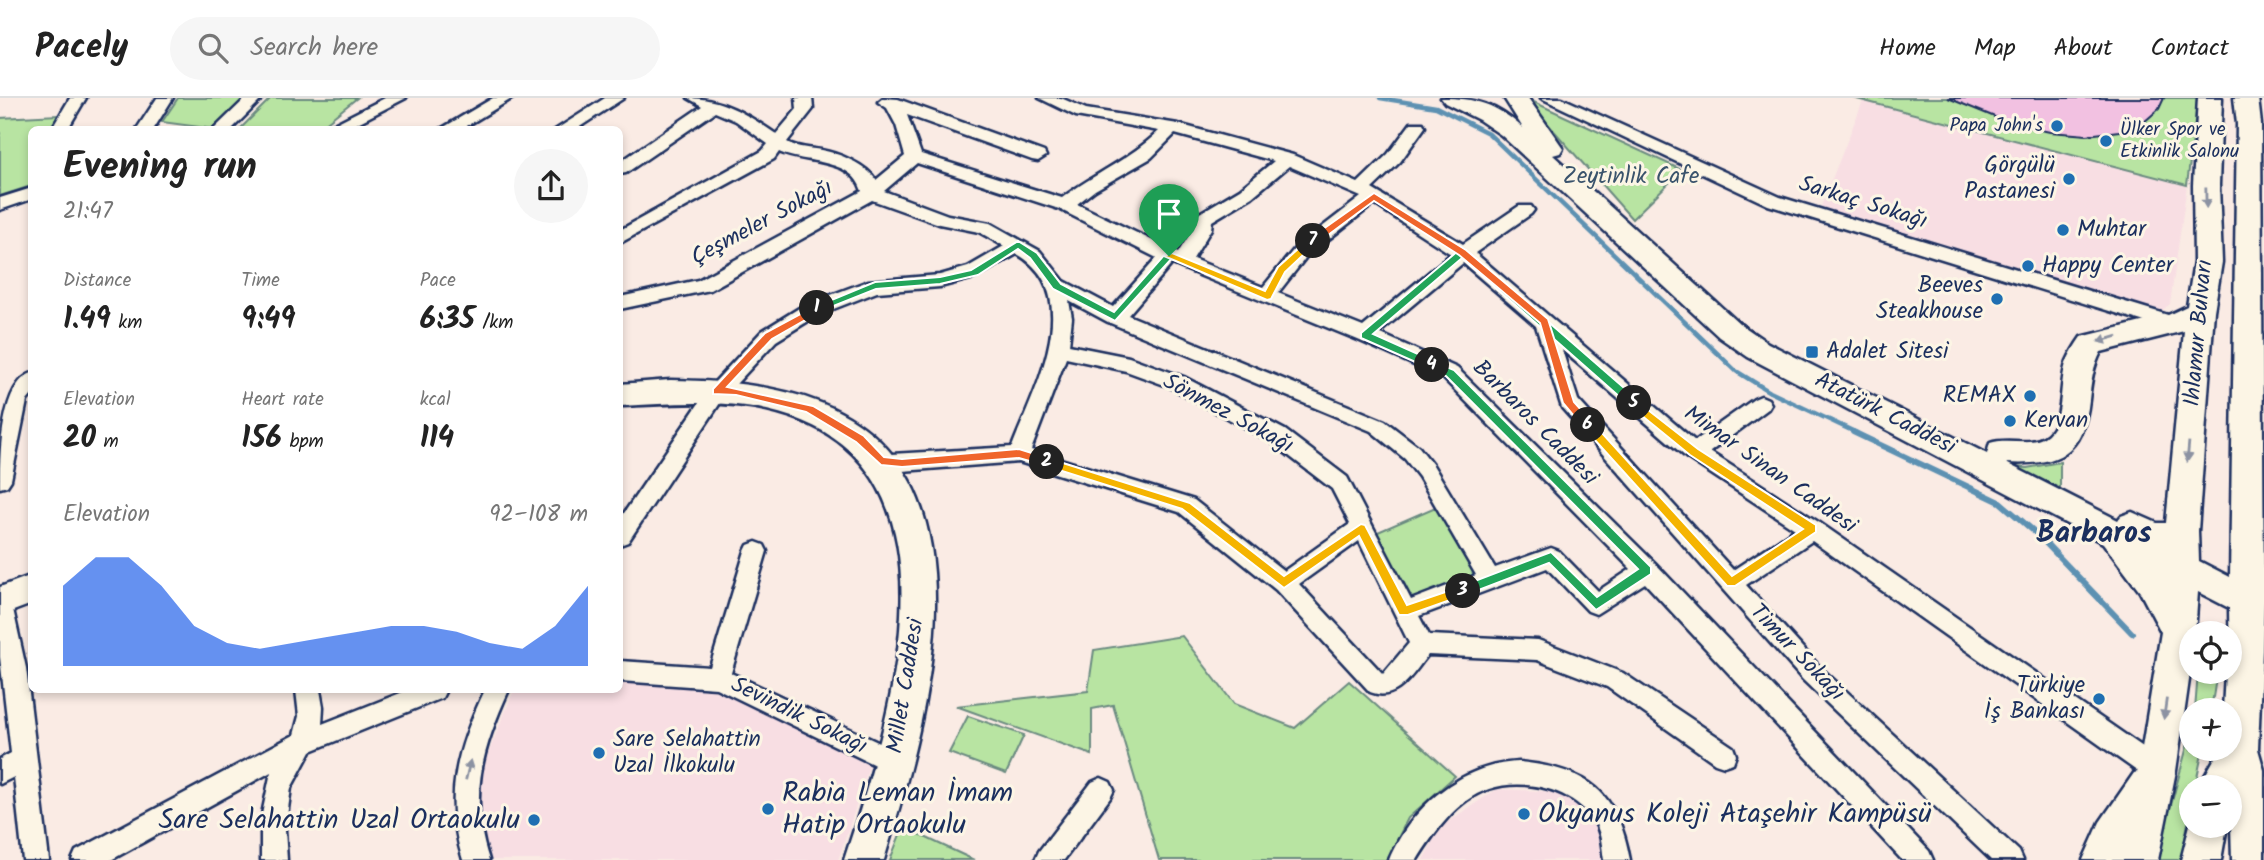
<!DOCTYPE html>
<html lang="en">
<head>
<meta charset="utf-8">
<style>
	body { margin:0; font-family:Kalam,sans-serif; background:#f6f6f6; color:#222; height:100vh; display:flex; flex-direction:column; font-size:26px; white-space:nowrap }
	* { box-sizing:border-box; margin:0 }
	p { font-size:23px; color:#767676 }
	.icon { flex:none; width:38px; height:38px; fill:none; stroke:currentColor; stroke-width:2; stroke-linecap:round; stroke-linejoin:round }
	.map { position:relative; flex:1; overflow:hidden }
	.panel { position:absolute; left:28px; top:28px; width:595px; height:567px; display:flex; flex-direction:column; background:#fff; border-radius:10px; box-shadow:0 4px 10px #0003 }
	.panel>* { flex:none }
	.tools { position:absolute; left:2179px; top:523px; display:grid; gap:14px }
	.tools a { display:grid; place-items:center; width:63px; height:63px; border-radius:50%; background:#fff; box-shadow:0 4px 10px #0003; font-size:35px }
	.pin { position:absolute; display:grid; place-items:center; width:60px; height:60px; color:#fff; margin:-72px -30px; border-radius:50% 50% 50% 0; rotate:-45deg; box-shadow:0 0 7px #0007 }
	.pin .icon { rotate:45deg }
	.km { position:absolute; width:35px; height:35px; margin:-18px; border-radius:50%; background:#222; color:#fff; font-size:19px; line-height:35px; text-align:center }
	.round { display:grid; place-items:center; flex:none; width:74px; height:74px; border-radius:37px; background:#f6f6f6 }
	.head { display:flex; align-items:center; justify-content:space-between; height:119px; padding:0 35px }
	h1 { font-size:38px; font-weight:600; line-height:52px }
	.figures { display:grid; grid-template-columns:repeat(3,1fr); gap:10px; height:119px; padding:7px 35px }
	.figures div { display:grid; align-content:center }
	.figures b { font-size:30px; font-weight:600 }
	.figures small { font-size:19px; font-weight:400 }
	.figures p { font-size:19px }
	.chart { height:196px; padding:14px 35px }
	.chart p { display:flex; justify-content:space-between }
	.chart svg { width:100%; height:126px; margin-top:7px; fill:#2563eb; opacity:.7 }
	header { display:flex; align-items:center; gap:42px; box-sizing:border-box; height:98px; padding:0 35px; background:#fff; border-bottom:2px solid #e0e0e0 }
	header strong { font-size:33px }
	nav { display:flex; gap:38px; margin-inline-start:auto; font-size:24px }
	.search { width:490px; height:63px; background:#f6f6f6; display:flex; align-items:center; gap:18px; box-sizing:border-box; padding:0 24px; border-radius:38px; color:#767676; font-size:26px }
	.map>svg:first-child { display:block }
</style>
</head>
<body>
<header>
<strong>Pacely</strong>
<div class="search"><svg class="icon" aria-label="search" viewBox="0 0 24 24"><circle cx="10" cy="10" r="6"/><path d="M15 15l6 6"/></svg>Search here</div>
<nav><a>Home</a><a>Map</a><a>About</a><a>Contact</a></nav>
</header>
<div class="map">
<svg width="2264" height="762" viewBox="0 0 2264 762">
	<rect width="100%" height="100%" fill="#faebe4"/>
	<filter id="ink" filterUnits="userSpaceOnUse"><feTurbulence type="fractalNoise" baseFrequency=".0143" numOctaves="2"/><feDisplacementMap in="SourceGraphic" scale="14" xChannelSelector="R" yChannelSelector="G"/><feConvolveMatrix kernelMatrix="1 2 1 2 8 2 1 2 1" color-interpolation-filters="sRGB"/></filter>
	<g filter="url(#ink)">
		<path fill="#f8dee3" d="M1863,3L2187,87L2170,206L2158,216L1820,111Z
			M620,583L694,585L737,601L872,660L838,762H488L480,724L476,685L514,592H620Z
			M1497,691L1563,694L1577,703L1604,733L1601,762H1423L1440,729Z"/>
		<path fill="#b8e4a2" stroke="#6a8a80" stroke-width="2" d="M178,0H250L214,31L162,24Z
			M271,0H357L318,31H240Z
			M1525,0L1682,72L1632,121Z
			M1853,0H2198L2187,87Z
			M58,17L52,31L32,32L31,88L0,98V20Z
			M2060,364V404L2005,368L2027,370Z
			M1440,407L1484,482L1412,507L1371,437Z
			M1182,538L1234,606L1295,630L1349,583L1455,678L1408,720L1387,762H1159L1113,607L1092,611V657L956,608L1088,593L1094,552Z
			M2198,574H2217L2211,612H2195Z
			M968,618L1024,637L1006,676L949,655Z
			M2191,634V651H2203L2195,689L2191,690V709L2181,762H2156Z
			M903,729L974,762H890Z"/>
		<g fill="none" stroke-linecap="round" stroke-linejoin="round">
			<path stroke="#5d91b2" stroke-width="4.5" d="M1380,0L1436,9L1488,35L1736,273L1770,294L1857,335"/>
			<path stroke="#5d91b2" stroke-width="6" d="M1853,334L2000,404L2037,436L2132,535"/>
		</g>
		<path fill="#f2c1e1" stroke="#1b2f5e" stroke-width="2" d="M1948,0H2164L2159,11L2144,24L2119,33L2087,37L2050,34L2012,26Z"/>
		<g fill="none" stroke-linecap="round" stroke-linejoin="round">
			<g stroke="#1b2f5e" stroke-width="5">
				<path id="street" d="M70,0H86L67,32H51Z
					M157,0H173L153,32H136Z
					M246,0H263L231,32H213Z
					M385,0H406L344,32H322Z
					M493,0H513L460,32H439Z
					M605,0H624L575,32H555Z
					M688,0C722,0 748,17 776,36L797,11L796,0H812L813,11L787,44C797,50 810,50 821,52C838,55 866,66 876,82L905,58L896,27L887,10L878,4L883,0L898,1L1044,54L1046,58L1038,63L1032,62L907,17L921,56L1062,100C1094,76 1130,61 1159,33L1076,18L1039,0H1061L1086,11L1178,26L1293,57L1358,85L1388,56L1411,25H1423L1425,29L1400,64L1372,91L1463,146L1519,108H1531L1534,112L1531,116L1475,155L1695,343L1754,301L1761,298L1768,301L1771,306L1768,311L1710,354L1820,425L2166,665L2169,673L2166,681L2157,685L2148,681L1812,443L1746,487L1819,568L2019,753L2023,762H1991L1803,582L1562,310L1536,228L1463,165L1379,235L1457,270L1655,465L1929,753L1933,762H1902L1645,485L1596,516L1588,513L1547,470L1419,518L1429,537L1538,542L1546,545L1623,575L1733,649L1736,657L1733,665L1724,668L1715,665L1607,589L1537,562L1428,557C1412,576 1398,605 1370,594L1276,492L1179,414L1019,364L902,373L874,369L871,363L874,357L1012,349C1033,294 1088,196 1017,156L974,180L940,189L877,194L818,217L776,243L724,299L628,444L620,447V421L710,289L762,233L804,207L868,183L940,177L968,169L1004,148L979,134L939,126L872,102L710,192L620,211V199L698,182L862,93C852,59 804,66 779,54L774,61L620,145V132L762,53L768,46L736,23L715,14L626,75L620,76V64L702,8ZM1175,36L1274,63L1240,91L1198,116L1193,131L1178,155L1077,106L1095,92L1151,60ZM917,65L1059,111L1157,160L1113,209L1064,183L1040,153L990,125L948,117L884,93ZM1289,68L1361,99L1295,150L1263,189L1193,161L1211,131L1212,123L1252,99ZM1374,106L1451,156L1363,229L1278,195L1307,158ZM1172,166L1358,242L1443,280L1631,471L1598,493L1559,453L1551,450L1495,470L1433,367L1419,349L1385,323L1128,217ZM1069,203L1108,224L1371,333L1405,361L1419,379L1476,477L1411,502L1347,379L1285,332L1184,279L1129,259L1069,247L1072,220ZM1562,252L1687,360L1795,431L1733,472L1578,302ZM1066,260L1126,273L1170,289L1271,344L1332,391L1350,426L1284,473L1194,402L1031,352ZM1359,443L1409,545L1383,576L1299,486Z
					M1541,0H1562L1780,99L2181,221L2183,226L2181,231L2174,233L1768,107Z
					M32,90V101L0,112V100Z
					M32,275V297L27,303L11,382L7,388L0,390C0,360 0,286 32,275Z
					M756,444L764,447L767,453L731,575L903,656L906,664L903,672L894,675L885,672L716,590L620,583V563L710,569L745,453L748,447Z
					M0,492L8,495L11,502L26,570L49,762H23L14,679L0,686V661L11,655L0,559Z
					M296,592H320L323,609L322,626L408,592H446L442,600L311,653L291,690L285,732L287,762H261V721L271,674L111,762H72L76,753L294,637L299,618Z
					M485,592H509C482,651 468,698 489,762H463C443,698 457,650 485,592Z
					M1519,664C1589,671 1618,694 1630,762H1604C1602,750 1602,736 1595,725C1576,692 1525,679 1489,691C1457,701 1434,735 1417,762H1389C1411,709 1461,666 1519,664Z
					M1101,680L1110,684L1114,692L1110,700L1064,762H1035L1039,753L1092,684Z"/>
			</g>
			<g stroke="#1b2f5e" stroke-width="5">
				<path id="secondary" d="M1441,0C1476,0 1496,6 1523,30L1504,0H1528L1563,50L1560,55L1553,57L1739,225L1768,245L1987,356L1990,345C2007,339 2029,348 2044,339C2066,326 2058,284 2067,263C2071,254 2076,246 2081,239L2166,218L2187,208L2194,164L2193,87L2198,0H2222L2219,87L2222,164L2214,213L2198,433L2199,463L2230,479L2237,26L2234,0H2258L2261,26L2264,503L2258,651L2264,672V762H2232L2230,690H2198L2220,651H2230V612H2223L2225,574H2230L2229,510L2198,494L2195,536H2191V568L2176,673L2158,762H2083L2100,724L2134,675L2138,674L2161,534L2140,494L2103,445L1748,259L1719,239L1501,37L1479,22L1445,5ZM2184,233L2166,425H2157L2132,414L2121,418L2118,422L2006,365C2057,368 2083,357 2089,302C2091,285 2093,269 2101,254Z
					M670,282C721,283 772,286 821,305C1000,378 925,625 884,762H844C890,623 977,359 767,312C718,301 669,306 620,308V286Z
					M32,477V506L0,518V489Z
					M2191,723V728H2227L2221,762H2181Z"/>
			</g>
			<use href="#street" fill="#fcf5e5" fill-rule="evenodd"/>
			<use href="#secondary" fill="#fcf5e5" fill-rule="evenodd"/>
		</g>
		<defs><path id="oneway-solid" d="M-6-.8H1V-3.2L6.5 0L1 3.2V.8H-6Z" transform="scale(1.75)"/></defs>
		<g fill="#8c92a2">
			<use href="#oneway-solid" transform="translate(2206 100) rotate(89)"/>
			<use href="#oneway-solid" transform="translate(2108 241) rotate(164)"/>
			<use href="#oneway-solid" transform="translate(2188 354) rotate(95)"/>
			<use href="#oneway-solid" transform="translate(2165 611) rotate(98)"/>
			<use href="#oneway-solid" transform="translate(468 672) rotate(-77)"/>
		</g>
	</g>
	<path fill="#22a559" stroke="#fff" stroke-width="2" d="M1018,143L1037,155L1061,186L1114,214L1166,155L1174,158L1115,223L1053,191L1030,160L1018,151L978,177L940,186L876,191L821,213L812,210L875,184L940,179L971,172Z"/>
	<path fill="#f0652b" stroke="#fff" stroke-width="2" d="M817,207L821,208V213L772,241L727,289L813,308L864,338L884,359L902,361L1019,351L1051,361V367L1047,368L1019,360L902,369L881,367L856,344L806,314L736,297L713,296V291L765,235Z"/>
	<path fill="#f5b400" stroke="#fff" stroke-width="2" d="M1047,360L1190,405L1284,478L1361,426L1365,427L1407,507L1463,488L1469,493L1467,496L1408,517H1399L1359,438L1284,490L1182,411L1043,367V361Z"/>
	<path fill="#22a559" stroke="#fff" stroke-width="2" d="M1432,263L1454,272L1651,469V476L1596,512L1549,465L1463,498L1459,496V489L1551,454L1597,499L1638,471L1446,278L1429,270V264Z"/>
	<path fill="#22a559" stroke="#fff" stroke-width="2" d="M1459,152H1466L1638,302V308H1630L1462,160L1373,236L1436,264V270H1429L1361,240V235Z"/>
	<path fill="#f5b400" stroke="#fff" stroke-width="2" d="M1634,301L1698,351L1816,427V434L1735,488H1727L1584,330V324H1592L1732,478L1803,431L1690,357L1630,308V302Z"/>
	<path fill="#f0652b" stroke="#fff" stroke-width="2" d="M1374,95L1466,152L1548,221L1574,304L1592,324V330H1584L1563,305L1540,225L1459,157L1374,103L1316,146H1309V141Z"/>
	<path fill="#f5b400" stroke="#fff" stroke-width="2" d="M1309,141L1318,143L1285,174L1271,201L1267,202L1164,158L1172,155L1265,193L1278,169Z"/>
	<g fill="#1f6fb2" stroke="#fcf5e5" stroke-width="2.5">
		<circle cx="2057" cy="28" r="7"/>
		<circle cx="2106" cy="43" r="7"/>
		<circle cx="2069" cy="81" r="7"/>
		<circle cx="2063" cy="132" r="7"/>
		<circle cx="2028" cy="168" r="7"/>
		<circle cx="1997" cy="201" r="7"/>
		<rect x="1805" y="247" width="14" height="14" rx="3.5"/>
		<circle cx="2030" cy="298" r="7"/>
		<circle cx="2010" cy="323" r="7"/>
		<circle cx="2099" cy="601" r="7"/>
		<circle cx="599" cy="655" r="7"/>
		<circle cx="768" cy="711" r="7"/>
		<circle cx="1524" cy="716" r="7"/>
		<circle cx="534" cy="722" r="7"/>
	</g>
	<g text-anchor="middle" dominant-baseline="central" stroke-width="6" stroke-linejoin="round" paint-order="stroke">
		<g font-size="19" fill="#1b2f5e" stroke="#fcf5e5" text-anchor="end">
			<text x="2043" y="28">Papa John's</text>
			<text x="2120" y="32" text-anchor="start">Ülker Spor ve<tspan x="2120" dy="22">Etkinlik Salonu</tspan></text>
		</g>
		<g font-size="23" fill="#1b2f5e" stroke="#fcf5e5" text-anchor="start">
			<text x="2055" y="68" text-anchor="end">Görgülü<tspan x="2055" dy="26">Pastanesi</tspan></text>
			<text x="2077" y="132">Muhtar</text>
			<text x="2042" y="168">Happy Center</text>
			<text x="1983" y="188" text-anchor="end">Beeves<tspan x="1983" dy="26">Steakhouse</tspan></text>
			<text x="1826" y="254">Adalet Sitesi</text>
			<text x="2016" y="298" text-anchor="end">REMAX</text>
			<text x="2024" y="323">Kervan</text>
			<text x="2085" y="588" text-anchor="end">Türkiye<tspan x="2085" dy="26">İş Bankası</tspan></text>
			<text x="613" y="642">Sare Selahattin<tspan x="613" dy="26">Uzal İlkokulu</tspan></text>
		</g>
		<g font-size="23" fill="#3a536c" stroke="#fcf5e5">
			<text x="1631" y="79">Zeytinlik Cafe</text>
		</g>
		<g font-size="23" fill="#1b2f5e" stroke="#fcf5e5">
			<text transform="translate(1863 105) rotate(17)">Sarkaç Sokağı</text>
			<text transform="translate(762 125) rotate(-28)">Çeşmeler Sokağı</text>
			<text transform="translate(2199 235) rotate(-85)">Ihlamur Bulvarı</text>
			<text transform="translate(1228 316) rotate(28)">Sönmez Sokağı</text>
			<text transform="translate(1885 316) rotate(27)">Atatürk Caddesi</text>
			<text transform="translate(1535 325) rotate(45)">Barbaros Caddesi</text>
			<text transform="translate(1770 372) rotate(35)">Mimar Sinan Caddesi</text>
			<text transform="translate(1797 555) rotate(46)">Timur Sokağı</text>
			<text transform="translate(906 588) rotate(-81)">Millet Caddesi</text>
			<text transform="translate(799 618) rotate(26)">Sevindik Sokağı</text>
		</g>
		<g font-size="28" fill="#1b2f5e" stroke="#fcf5e5" text-anchor="start">
			<text x="782" y="695">Rabia Leman İmam<tspan x="782" dy="32">Hatip Ortaokulu</tspan></text>
			<text x="1538" y="716">Okyanus Koleji Ataşehir Kampüsü</text>
			<text x="520" y="722" text-anchor="end">Sare Selahattin Uzal Ortaokulu</text>
		</g>
		<g font-size="30" font-weight="bold" fill="#1b2f5e" stroke="#fcf5e5">
			<text x="2094" y="436">Barbaros</text>
		</g>
	</g>
</svg>
<div class="tools">
<a><svg class="icon" aria-label="locate" viewBox="0 0 24 24"><circle cx="12" cy="12" r="6"/><path d="M12 2v4M12 18v4M2 12h4M18 12h4"/></svg></a>
<a>+</a>
<a>−</a>
</div>
<div class="pin" style="left:1169px;top:158px;background:#1e9e55"><svg class="icon" aria-label="arrive" viewBox="0 0 24 24"><path d="M6 21V4h12l-3 4 3 4H6"/></svg></div>
<b class="km" style="left:817px;top:210px">1</b>
<b class="km" style="left:1047px;top:364px">2</b>
<b class="km" style="left:1463px;top:493px">3</b>
<b class="km" style="left:1432px;top:267px">4</b>
<b class="km" style="left:1634px;top:305px">5</b>
<b class="km" style="left:1588px;top:327px">6</b>
<b class="km" style="left:1313px;top:143px">7</b>
<section class="panel">
<div class="head"><div><h1>Evening run</h1><p>21:47</p></div><a class="round"><svg class="icon" aria-label="share" viewBox="0 0 24 24"><path d="M12 15V3M7 8l5-5 5 5M5 13v7h14v-7"/></svg></a></div>
<div class="figures">
<div><p>Distance</p><b>1.49<small> km</small></b></div>
<div><p>Time</p><b>9:49</b></div>
<div><p>Pace</p><b>6:35<small> /km</small></b></div>
</div>
<div class="figures">
<div><p>Elevation</p><b>20<small> m</small></b></div>
<div><p>Heart rate</p><b>156<small> bpm</small></b></div>
<div><p>kcal</p><b>114</b></div>
</div>
<div class="chart"><p><span>Elevation</span>92–108 m</p>
<svg viewBox="0 0 160 44" preserveAspectRatio="none"><path d="M0 44V16L10 6L20 6L30 16L40 30L50 36L60 38L70 36L80 34L90 32L100 30L110 30L120 32L130 36L140 38L150 30L160 16V44z"/></svg>
</div>
</section>
</div>
</body>
</html>
